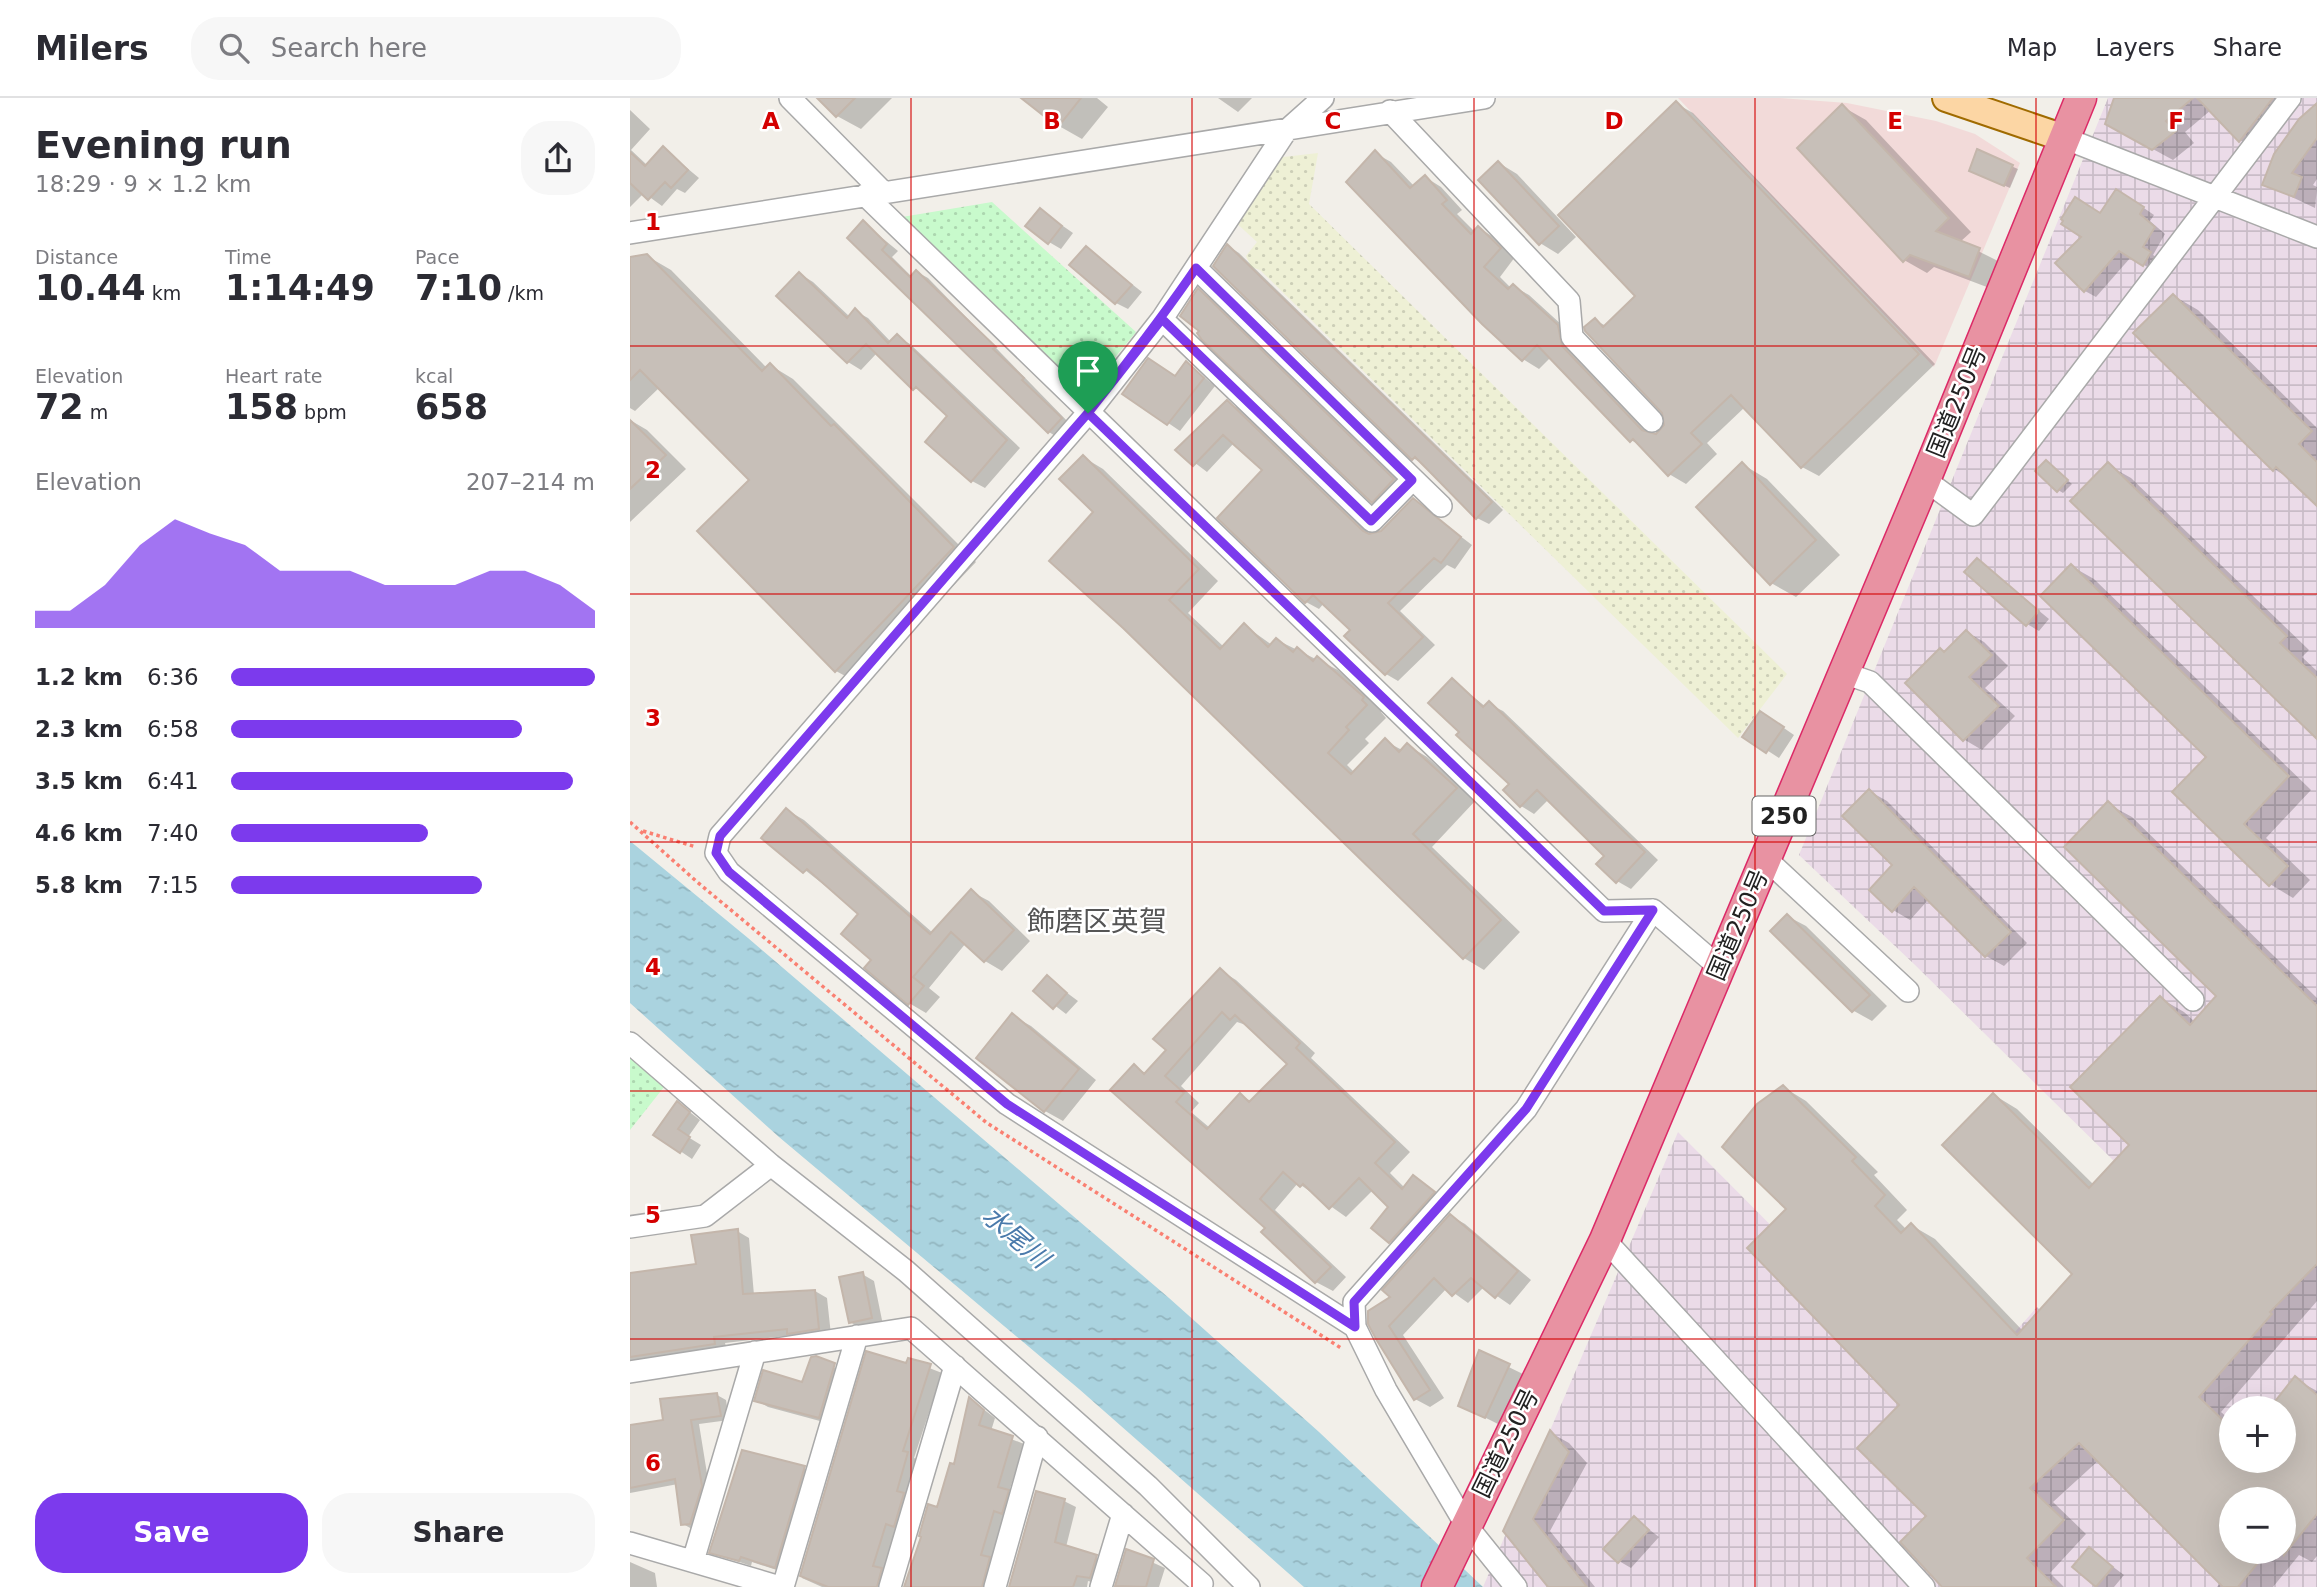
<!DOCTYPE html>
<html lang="en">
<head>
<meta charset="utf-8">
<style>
	body { margin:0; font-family:"DejaVu Sans","Noto Sans JP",sans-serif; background:#f7f7f7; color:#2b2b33; height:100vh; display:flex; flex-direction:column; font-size:26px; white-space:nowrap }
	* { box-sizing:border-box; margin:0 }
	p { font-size:23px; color:#7c7c81 }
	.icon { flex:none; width:38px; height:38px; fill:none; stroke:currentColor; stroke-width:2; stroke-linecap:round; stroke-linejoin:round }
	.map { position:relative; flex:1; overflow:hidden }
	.side { display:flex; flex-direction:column; background:#fff; width:630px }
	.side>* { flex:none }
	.buttons { position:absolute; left:1589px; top:1298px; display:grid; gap:14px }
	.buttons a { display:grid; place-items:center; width:77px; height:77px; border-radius:50%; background:#fff; box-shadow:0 7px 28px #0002; font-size:35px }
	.pin { position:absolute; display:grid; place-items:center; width:60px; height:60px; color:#fff; margin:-72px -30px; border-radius:50% 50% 50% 0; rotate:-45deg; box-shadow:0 0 7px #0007 }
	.pin .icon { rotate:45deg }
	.round { display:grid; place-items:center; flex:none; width:74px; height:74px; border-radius:28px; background:#f7f7f7 }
	.head { display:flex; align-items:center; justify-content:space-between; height:119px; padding:0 35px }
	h1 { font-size:38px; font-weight:700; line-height:52px }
	.figures { display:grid; grid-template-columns:repeat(3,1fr); gap:10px; height:119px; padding:7px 35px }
	.figures div { display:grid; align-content:center }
	.figures b { font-size:35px; font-weight:700 }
	.figures small { font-size:19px; font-weight:400 }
	.figures p { font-size:19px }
	.chart { height:196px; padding:14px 35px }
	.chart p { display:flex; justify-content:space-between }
	.chart svg { width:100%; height:126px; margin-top:7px; fill:#7c3aed; opacity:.7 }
	.button { display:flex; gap:14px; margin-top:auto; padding:14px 35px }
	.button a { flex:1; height:80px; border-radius:28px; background:#7c3aed; color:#fff; font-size:28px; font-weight:700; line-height:80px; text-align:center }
	.button a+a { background:#f7f7f7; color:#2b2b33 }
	ul { padding:0 35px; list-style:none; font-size:23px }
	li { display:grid; grid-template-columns:112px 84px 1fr; align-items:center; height:52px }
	li i { height:18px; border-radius:9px; background:#7c3aed }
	header { display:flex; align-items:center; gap:42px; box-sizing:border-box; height:98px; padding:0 35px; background:#fff; border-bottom:2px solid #e1e1e2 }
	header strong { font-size:33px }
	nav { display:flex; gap:38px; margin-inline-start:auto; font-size:24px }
	.search { width:490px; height:63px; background:#f7f7f7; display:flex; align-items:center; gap:18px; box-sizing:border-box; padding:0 24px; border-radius:28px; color:#7c7c81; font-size:26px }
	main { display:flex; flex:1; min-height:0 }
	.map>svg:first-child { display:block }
</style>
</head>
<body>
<header>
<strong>Milers</strong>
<div class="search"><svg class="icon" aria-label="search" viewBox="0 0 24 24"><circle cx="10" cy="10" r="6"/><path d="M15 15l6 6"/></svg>Search here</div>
<nav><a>Map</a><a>Layers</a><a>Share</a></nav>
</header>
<main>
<section class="side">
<div class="head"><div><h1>Evening run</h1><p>18:29 · 9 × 1.2 km</p></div><a class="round"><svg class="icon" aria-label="share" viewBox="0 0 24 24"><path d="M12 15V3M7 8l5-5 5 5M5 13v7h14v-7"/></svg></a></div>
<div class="figures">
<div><p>Distance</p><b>10.44<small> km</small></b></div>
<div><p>Time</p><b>1:14:49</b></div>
<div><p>Pace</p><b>7:10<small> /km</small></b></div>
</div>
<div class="figures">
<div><p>Elevation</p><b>72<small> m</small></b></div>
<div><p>Heart rate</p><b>158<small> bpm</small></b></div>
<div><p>kcal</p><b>658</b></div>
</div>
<div class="chart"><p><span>Elevation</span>207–214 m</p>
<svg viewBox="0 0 160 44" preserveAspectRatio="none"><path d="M0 44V38L10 38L20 29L30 15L40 6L50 11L60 15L70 24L80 24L90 24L100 29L110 29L120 29L130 24L140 24L150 29L160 38V44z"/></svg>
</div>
<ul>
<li><b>1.2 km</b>6:36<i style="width:100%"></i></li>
<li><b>2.3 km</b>6:58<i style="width:80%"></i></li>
<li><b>3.5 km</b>6:41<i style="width:94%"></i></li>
<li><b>4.6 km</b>7:40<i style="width:54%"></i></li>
<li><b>5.8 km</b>7:15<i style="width:69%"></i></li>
</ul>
<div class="button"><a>Save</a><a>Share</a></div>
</section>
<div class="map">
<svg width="1687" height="1489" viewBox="0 0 1687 1489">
	<defs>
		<pattern id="industrial-grid" width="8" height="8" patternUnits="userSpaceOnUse" patternTransform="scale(1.75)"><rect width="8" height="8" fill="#ebdbe8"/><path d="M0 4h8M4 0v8" fill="none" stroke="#c9bcc7"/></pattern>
		<pattern id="farmland-dots" width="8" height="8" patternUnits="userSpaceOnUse" patternTransform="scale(1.75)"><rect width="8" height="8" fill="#eef0d5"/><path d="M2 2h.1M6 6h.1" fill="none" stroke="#ccceb7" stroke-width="1.8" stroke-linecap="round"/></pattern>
		<pattern id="park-dots" width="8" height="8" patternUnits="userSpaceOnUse" patternTransform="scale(1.75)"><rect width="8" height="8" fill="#c8facc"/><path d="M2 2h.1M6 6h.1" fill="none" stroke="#acd6af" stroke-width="1.8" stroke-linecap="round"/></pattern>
		<pattern id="water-ripples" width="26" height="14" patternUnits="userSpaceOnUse" patternTransform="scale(1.75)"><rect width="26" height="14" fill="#aad3df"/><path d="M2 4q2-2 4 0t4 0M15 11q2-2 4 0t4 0" fill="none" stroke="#92b5bf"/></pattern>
	</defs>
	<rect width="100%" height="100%" fill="#f2efe9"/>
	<path fill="#f2dad9" d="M1048,0H1150L1217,5L1306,23L1345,36L1390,65L1304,269Z"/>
	<path fill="url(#industrial-grid)" fill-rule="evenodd" d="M1478,0H1687V1489H853L1048,1034L1320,1307L1407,1209L1512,1311L1616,1193L1284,866L1169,757ZM1601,1311H1654V1363H1601ZM1601,1402H1654V1454H1601Z"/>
	<path fill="url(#farmland-dots)" d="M688,55L679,106L1157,576L1108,640L630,172L621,169L616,158L627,144L603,122L645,60Z"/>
	<path fill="url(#park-dots)" d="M362,104L506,234L468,280L439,281L272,119Z
		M0,958L34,989L0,1032Z"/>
	<path fill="url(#water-ripples)" d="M0,743L118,840L539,1200L689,1334L853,1489H674L449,1291L149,1039L0,905Z"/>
	<path fill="#0003" fill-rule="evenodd" d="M190,0H262L231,31L207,18Z
		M394,0H467L478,9L452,41L429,28Z
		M588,0H622L608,14Z
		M1486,0H1671L1629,54L1610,42L1581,12L1555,34L1564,45L1543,62L1477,26Z
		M1047,6L1063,15L1305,266L1189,378L1172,369L1115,309L1077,345L1087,356L1056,386L1039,376L1015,350L1001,342L921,259L909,271L893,261L745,55L761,64L785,89L795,79L811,89L832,112L827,116L845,134L849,130L865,140L885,159L870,179L881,190L883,188L899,197L944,238L949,259L1026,337L1036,328L1034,314L965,222L976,228L1008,198Z
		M1687,6V81L1683,87L1687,89L1685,110L1634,86Z
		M1213,9L1236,22L1341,134L1330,144L1372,165L1362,191L1304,169L1297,175L1274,162Z
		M0,12L20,31L1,52L17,67L33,50L69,80L55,95L47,91L32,108L14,95L0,109Z
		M1348,54L1388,71L1380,90L1346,75Z
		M869,65L887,76L946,139L928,156L910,145Z
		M1498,99L1524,117L1520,123L1535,136L1523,157L1531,162L1524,173L1501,159L1466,199L1455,193L1428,165L1471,117Z
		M410,112L443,135L431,151L419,144Z
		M234,125L268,153L262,159L282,179L287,174L298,180L442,328L430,341L419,334L219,140Z
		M598,148L609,155L873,412L859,426L847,420L795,367L783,360Z
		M456,150L512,194L498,211L486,205Z
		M17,158L41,172L137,270L140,267L163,281L346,464L230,586L206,573L69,433L122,382L30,289L5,313L0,310V161Z
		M170,176L183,184L220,219L225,213L238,220L261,244L267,239L280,246L390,350L355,390L342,383L319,318L247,255L231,272L218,264Z
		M569,193L580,199L775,388L754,410L743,403Z
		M1544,198L1568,212L1687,330V404L1664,383L1644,371Z
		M557,265L585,288L550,333L494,295L546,280Z
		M597,304L610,311L741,437L752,434L783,402L842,447L825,471L817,467L770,513L805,547L768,583L756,576L722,532L694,505L689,511L676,504L635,372L604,345L577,374L548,352Z
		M0,322L17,332L56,371L0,424Z
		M453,359L473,371L588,483L558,515L594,549L614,527L642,547L647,542L708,572L753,612L751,614L756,620L735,641L739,645L717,667L725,675L755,643L772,652L777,647L797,659L846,702L802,749L890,834L854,872L834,860L494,529Z
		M1416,364L1442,386L1433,395L1428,392Z
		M1112,366L1137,381L1210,457L1166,499L1141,485Z
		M1478,367L1501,380L1679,552L1672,559L1687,573V637Z
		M1347,462L1419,521L1409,533L1397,526Z
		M1441,468L1464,481L1681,692L1636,740L1680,782L1663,800L1640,786L1578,659Z
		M1337,534L1354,544L1378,568L1355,590L1385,618L1352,652L1335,642L1278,585Z
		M822,582L856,609L859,606L873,613L1028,762L1001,791L987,783L977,758L919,701L904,716L891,708L882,686L831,634Z
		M1142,622L1164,637L1149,660L1115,638Z
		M1239,693L1257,703L1397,845L1374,868L1356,858L1299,801L1280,822L1263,812L1264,767Z
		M1478,706L1502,719L1687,900V1203L1591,1314L1601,1323V1363H1654V1311L1665,1281L1687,1293V1458L1682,1464L1669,1457L1643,1489H1587L1591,1484L1469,1362L1423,1404L1456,1436L1420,1475L1434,1489H1317L1271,1307L1158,1111L1153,989L1176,1003L1248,1074L1244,1077L1277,1112L1267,1122L1277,1132L1281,1127L1305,1141L1393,1233L1445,1176L1364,997L1387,1011L1464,1087L1502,1047L1530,900L1554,914L1565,924L1589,898ZM1601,1402H1654V1454H1601Z
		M157,712L174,722L303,835L342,794L359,803L400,843L372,873L355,863L336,845L299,890L310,899L296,915L279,905L244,861L230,815L134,740Z
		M1157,818L1176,828L1257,908L1242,923L1224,913L1142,833Z
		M590,872L606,882L685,955L681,960L780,1054L760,1075L775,1090L783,1079L820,1104L777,1153L760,1143V1109L743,1092L716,1119L668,1085L645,1112L716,1179L703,1193L686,1184L634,1134L637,1130L504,968L517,976L538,952ZM607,924L619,928L659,966L622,1004L611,997L580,1030L561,1014L569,1005L551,988Z
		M417,880L448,903L436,916L406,893Z
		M383,918L401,928L466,982L433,1023L415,1013Z
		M48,1005L70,1022L58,1039L71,1047L62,1061L25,1036Z
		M821,1118L835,1126L901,1182L880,1207L854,1189L838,1205L817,1190L773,1237L814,1300L800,1309L785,1301L740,1225L762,1199Z
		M107,1133L119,1140L124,1197L185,1193L197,1200L201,1237L171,1242L163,1237L95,1245L97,1252L0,1266V1178L68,1167Z
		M232,1176L244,1183L253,1227L232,1231L220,1224Z
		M237,1255L278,1267L279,1262L312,1275L284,1360L289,1362L260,1489H192L172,1480Z
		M850,1255L897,1278L874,1329L828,1306Z
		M182,1261L216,1274L201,1326L138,1309L126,1302L173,1286Z
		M87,1297L96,1302L99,1322L69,1326L80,1394L62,1431L53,1426L48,1386L0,1395V1328L35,1323Z
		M340,1301L365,1320L361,1333L394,1346L379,1394L390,1400L365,1489H276L325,1368Z
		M921,1335L939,1345L957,1365L920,1433L965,1489H920L875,1433Z
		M174,1370L185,1376L156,1475L122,1464L121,1468L81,1454Z
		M434,1403L446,1409L436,1449L478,1465L471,1487L458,1483L457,1489H380Z
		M1004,1420L1029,1439L1001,1470L989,1463Z
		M1459,1451L1494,1477L1484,1489H1467L1444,1469Z
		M497,1453L535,1470L529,1489H485Z
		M0,1464L25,1475L27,1489H0Z"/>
	<path fill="#c7bfb8" stroke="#c4b6ab" stroke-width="2" fill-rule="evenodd" d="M187,0H225L206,19Z
		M391,0H451L428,29Z
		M1484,0H1563L1536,23L1546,33L1522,52L1475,26Z
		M1567,0H1643L1609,44Z
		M1046,3L1289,256L1171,370L1101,297L1061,335L1072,346L1038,378L1003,341L1000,344L907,247L892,263L852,226L716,84L745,52L780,90L795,77L817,102L812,106L841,136L848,128L871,150L854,169L878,191L883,186L928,227L932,248L1012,332L1026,336L1034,327L1032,315L955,233L954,229L965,220L973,229L1005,198L928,117Z
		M1687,5V40L1662,75L1672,79L1664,99L1632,87L1644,56L1669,21Z
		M1212,6L1319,120L1306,133L1350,150L1339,179L1280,157L1273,164L1167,50Z
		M33,48L58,72L41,90L35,84L18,102L0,85V54L15,68Z
		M1347,51L1383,67L1374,88L1339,73Z
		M868,63L929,128L909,147L848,82Z
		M1486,91L1514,109L1510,116L1525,129L1513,149L1521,154L1513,168L1489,153L1454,194L1425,165L1451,139L1431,126L1433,123L1431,121L1445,99L1470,115Z
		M410,110L432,128L418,146L395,128Z
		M233,122L257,146L252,152L280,179L286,172L366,249L363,251L394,280L392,282L432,320L418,335L217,140Z
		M597,146L862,404L846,421L797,371L785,359L782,362L583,168Z
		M456,148L502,187L485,206L439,167Z
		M17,156L132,273L140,265L201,328L204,326L324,449L205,574L67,433L119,382L10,272L0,282V159Z
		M169,174L217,220L225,210L258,245L267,236L377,342L341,384L295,344L317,318L286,289L283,292L236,246L217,265L146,198Z
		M568,190L764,381L742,405L572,242L567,235L569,233L550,218Z
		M1543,196L1682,333L1669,346L1687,364V408L1646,369L1643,373L1503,235Z
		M518,260L545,278L556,263L574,280L537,327L492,296Z
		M597,302L733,433L739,436L751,433L783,400L831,439L811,465L804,460L758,505L793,539L755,577L714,538L720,532L683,497L675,505L587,420L632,372L593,337L563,368L545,352Z
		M0,322L36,357L0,391Z
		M453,357L569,471L539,502L590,551L614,525L638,549L646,540L663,554L667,549L683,563L687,558L734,599L732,602L737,607L716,629L719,632L698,655L721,676L755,640L769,654L777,645L827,690L783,736L871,822L833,861L493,530L419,463L463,414L429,381Z
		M1416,362L1438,382L1427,394L1405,373Z
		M1112,364L1186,442L1140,487L1066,409Z
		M1478,364L1657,538L1650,545L1687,580V641L1440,403Z
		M1347,460L1409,513L1396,528L1334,474Z
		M1441,466L1659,678L1614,726L1658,768L1639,788L1542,694L1576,659L1410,498Z
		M1336,532L1362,557L1339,579L1369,608L1333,643L1275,585L1310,550L1314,554Z
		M822,580L853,609L859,603L1015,754L986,785L966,766L974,758L907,692L890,709L873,692L879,686L826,637L829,634L798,605Z
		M1130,613L1154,629L1136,655L1112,639Z
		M1239,691L1381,834L1355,859L1284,789L1262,814L1239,792L1262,767L1212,718Z
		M1478,703L1687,908V1166L1640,1214L1642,1216L1569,1299L1601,1330V1363H1654V1311H1639L1665,1278L1687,1297V1416L1654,1457V1402H1601V1454H1637L1608,1489H1593L1449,1345L1400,1390L1434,1422L1397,1460L1426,1489H1312L1270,1444L1296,1418L1227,1350L1269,1307L1117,1150L1156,1111L1092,1049L1127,1006L1153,987L1226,1059L1222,1063L1255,1097L1245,1108L1271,1135L1281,1125L1387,1237L1442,1176L1312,1047L1363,995L1459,1090L1499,1047L1440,989L1530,898L1560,927L1586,898L1434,749Z
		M156,710L300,836L341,791L384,832L354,864L321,834L283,879L294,888L278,907L234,870L241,862L211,836L228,816L177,771L173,775L131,740Z
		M1157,816L1240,897L1222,914L1140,833Z
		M590,870L670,945L666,950L765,1044L745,1065L772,1091L783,1077L805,1094L759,1145L741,1130L758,1109L729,1080L699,1111L673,1086L670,1089L653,1074L630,1101L701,1169L685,1185L631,1134L635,1130L480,992L504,966L514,976L536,952L523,941ZM592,914L600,922L605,917L657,966L619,1004L610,995L577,1031L546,1004L554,995L535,978Z
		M417,877L437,895L423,911L403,893Z
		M382,915L449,971L414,1014L346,960Z
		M47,1003L60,1014L48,1031L60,1039L50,1055L23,1037Z
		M820,1116L888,1173L865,1200L841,1180L822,1198L804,1180L759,1228L800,1292L784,1302L746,1241L738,1226V1213L760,1199L752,1192Z
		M108,1131L113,1196L185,1192L189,1231L157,1236V1231L84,1239L85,1246L0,1259V1175L66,1166L61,1137Z
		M233,1174L242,1220L219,1225L209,1179Z
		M849,1252L880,1266L855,1320L828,1308Z
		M236,1253L276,1265L278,1260L301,1266L273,1353L278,1354L267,1393L274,1395L264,1429L256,1426L243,1468L252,1470L247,1489H198L170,1478Z
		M186,1258L205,1265L189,1320L124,1303L133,1272L172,1284L181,1259Z
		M87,1295L91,1318L61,1322L72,1388L60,1426L51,1427L45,1381L0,1390V1327L33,1322L30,1301Z
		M339,1299L354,1312L349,1327L383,1338L368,1389L379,1392L372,1416L364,1413L351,1457L360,1459L352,1489H274L291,1439L289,1438L298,1406L307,1409L320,1365L324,1366Z
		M920,1332L939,1354L903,1421L957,1489H918L873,1433Z
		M112,1352L175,1368L145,1470L111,1459L109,1463L79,1455Z
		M406,1393L435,1401L425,1444L467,1457L460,1480L447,1478L443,1489H379Z
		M1004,1418L1019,1432L988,1465L973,1451Z
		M1459,1449L1483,1469L1466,1489L1442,1469Z
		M496,1451L524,1461L516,1489L485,1488Z"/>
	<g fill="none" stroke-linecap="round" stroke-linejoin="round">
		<g stroke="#a9a9a9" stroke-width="24">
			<path id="minor" d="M160,0L253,94
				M693,0L656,33L532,221L458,315L90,738L86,755L99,774L377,1006L725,1229
				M760,13L939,203L942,239L1022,323
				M1434,40L1687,139
				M235,97L974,813L1023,812L1090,870
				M0,135L854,0
				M566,170L811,408
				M532,221L742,423L782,382
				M1295,382L1343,417L1660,0
				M1214,575L1240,584L1563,902
				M1136,761L1278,893
				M0,945L141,1067L276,1173L518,1388L619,1489
				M0,1129L75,1118L141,1067
				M975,1142L1294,1489
				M0,1274L281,1230L572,1486L571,1489
				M0,1445L150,1489
				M63,1463L125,1254
				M153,1489L227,1238
				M260,1489L325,1268
				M365,1489L407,1339
				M471,1489L493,1416
				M886,1489L836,1427L756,1292L725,1229L724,1204L896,1011L1023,812"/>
		</g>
		<g stroke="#a06b00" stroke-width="30">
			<path id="major" d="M1316,0L1434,40"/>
		</g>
		<g stroke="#dc2a67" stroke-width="33">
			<path id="highway" d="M807,1489L975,1142L1295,382L1451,0"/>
		</g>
		<path stroke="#fa8072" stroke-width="3.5" stroke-dasharray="3.5 3.5" stroke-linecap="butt" d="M0,724L66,783L357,1025L711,1250
			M13,733L66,749"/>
		<use href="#minor" stroke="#fff" stroke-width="21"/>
		<use href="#major" stroke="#fcd6a4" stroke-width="26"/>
		<use href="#highway" stroke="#e892a2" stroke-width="30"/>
	</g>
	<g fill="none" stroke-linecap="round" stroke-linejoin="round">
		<g stroke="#fff" stroke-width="14">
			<path id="route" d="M458,315L974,813L1023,812L896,1011L724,1204L725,1229L377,1006L99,774L86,755L90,738L458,315L532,221L741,423L782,382L566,170C532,220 495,267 458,315"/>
		</g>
		<use href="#route" stroke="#7c3aed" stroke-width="9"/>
	</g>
	<path fill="none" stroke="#d40000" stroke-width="2" stroke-opacity="0.55" d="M281,0V1489M562,0V1489M844,0V1489M1125,0V1489M1406,0V1489M0,248H1687M0,496H1687M0,744H1687M0,993H1687M0,1241H1687"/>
	<g text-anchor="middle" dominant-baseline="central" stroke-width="5" stroke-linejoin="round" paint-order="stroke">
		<rect fill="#fff" stroke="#646464" stroke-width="2" x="1122.5" y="698.5" width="63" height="39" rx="5"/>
		<g font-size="23" font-weight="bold" fill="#222">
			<text x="1154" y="718">250</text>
		</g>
		<g font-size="24" fill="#222" stroke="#fff">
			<text transform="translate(1327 304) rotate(-68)">国道250号</text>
			<text transform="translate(1108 827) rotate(-67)">国道250号</text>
			<text transform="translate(876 1345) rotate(-64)">国道250号</text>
		</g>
		<g font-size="26" font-style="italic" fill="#4a7aab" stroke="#fff">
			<text transform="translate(386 1139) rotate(41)">水尾川</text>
		</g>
		<g font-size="28" fill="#555" stroke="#fff">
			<text x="467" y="823">飾磨区英賀</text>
		</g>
	</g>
	<g font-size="23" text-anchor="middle" font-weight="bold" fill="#d40000" stroke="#fff" stroke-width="5" stroke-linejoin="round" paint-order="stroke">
		<text x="141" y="31">A</text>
		<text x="422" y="31">B</text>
		<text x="703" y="31">C</text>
		<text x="984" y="31">D</text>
		<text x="1265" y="31">E</text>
		<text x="1546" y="31">F</text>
		<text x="23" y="132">1</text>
		<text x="23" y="380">2</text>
		<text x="23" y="628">3</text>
		<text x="23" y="877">4</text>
		<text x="23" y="1125">5</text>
		<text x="23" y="1373">6</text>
	</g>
</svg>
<div class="buttons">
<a>+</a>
<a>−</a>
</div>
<div class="pin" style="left:458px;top:315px;background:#1e9e55"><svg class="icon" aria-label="arrive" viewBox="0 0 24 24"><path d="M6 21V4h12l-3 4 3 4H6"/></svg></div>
</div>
</main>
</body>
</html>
